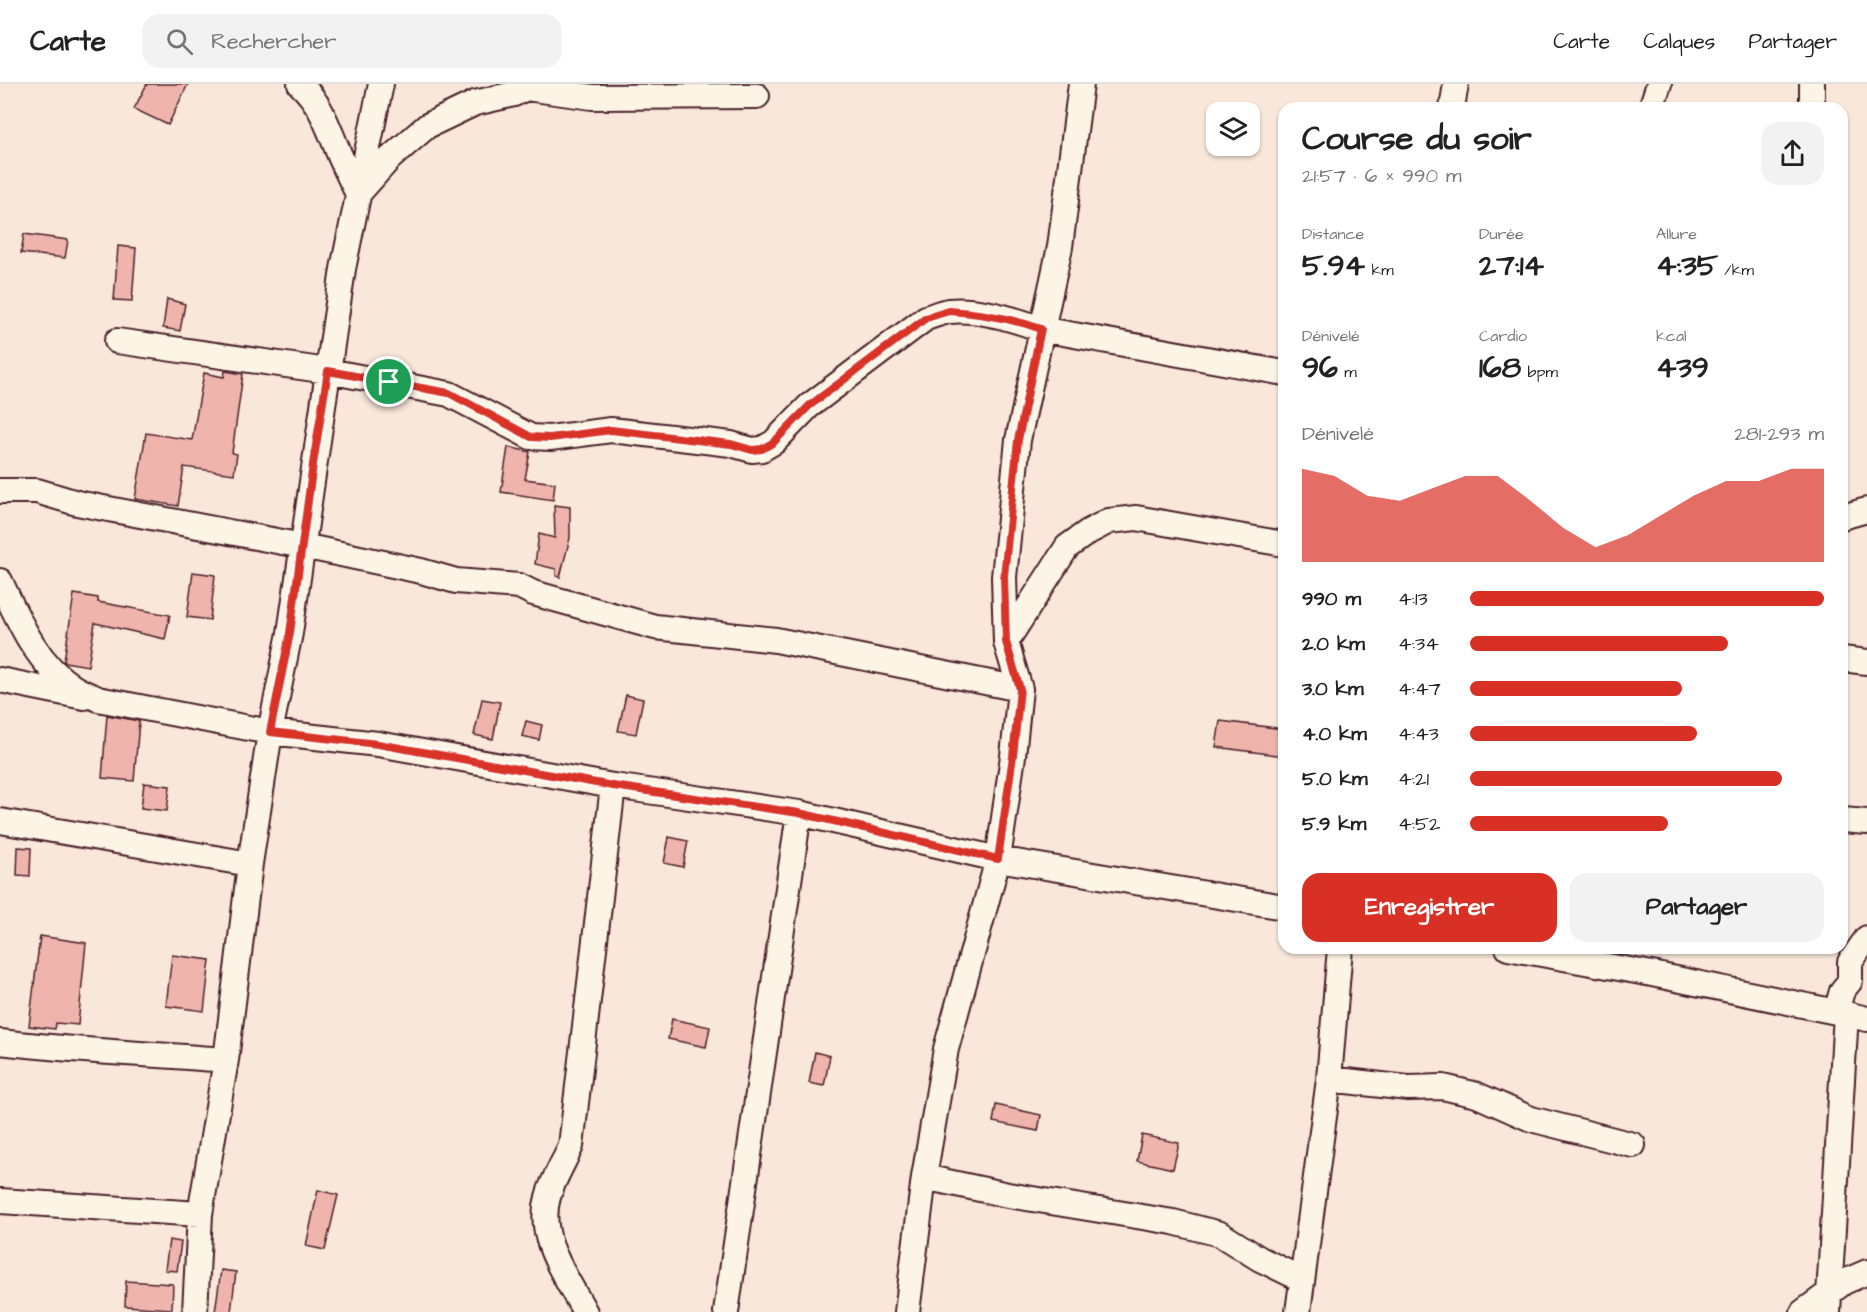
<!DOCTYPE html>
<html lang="fr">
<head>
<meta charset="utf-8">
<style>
	body { margin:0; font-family:"Architects Daughter",sans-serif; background:#f2f2f2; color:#222; height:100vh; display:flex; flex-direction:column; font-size:22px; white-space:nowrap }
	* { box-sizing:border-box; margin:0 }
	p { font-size:20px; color:#767676 }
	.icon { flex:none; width:33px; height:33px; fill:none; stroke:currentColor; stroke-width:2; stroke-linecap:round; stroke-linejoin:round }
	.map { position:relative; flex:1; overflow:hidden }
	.sheet { position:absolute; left:1278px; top:18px; width:570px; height:852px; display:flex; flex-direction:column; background:#fff; border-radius:18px; box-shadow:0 2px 4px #0004 }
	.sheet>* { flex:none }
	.fabs { position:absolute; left:1206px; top:18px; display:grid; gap:12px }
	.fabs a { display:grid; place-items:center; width:54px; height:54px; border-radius:12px; background:#fff; box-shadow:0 2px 4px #0004; font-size:30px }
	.pin { position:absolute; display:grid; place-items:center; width:51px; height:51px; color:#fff; margin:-26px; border:3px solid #fff; border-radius:50%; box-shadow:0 2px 6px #0007 }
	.round { display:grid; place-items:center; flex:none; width:63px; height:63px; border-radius:18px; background:#f2f2f2 }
	.overview { display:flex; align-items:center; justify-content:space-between; height:102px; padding:0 24px }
	h1 { font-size:33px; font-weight:700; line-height:45px }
	.metrics { display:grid; grid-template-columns:repeat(3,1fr); gap:9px; height:102px; padding:6px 24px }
	.metrics div { display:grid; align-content:center }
	.metrics b { font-size:30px; font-weight:700 }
	.metrics small { font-size:16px; font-weight:400 }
	.metrics p { font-size:16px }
	.chart { height:168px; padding:12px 24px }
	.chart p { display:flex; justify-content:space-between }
	.chart svg { width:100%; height:108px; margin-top:6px; fill:#d93025; opacity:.7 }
	.cta { display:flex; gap:12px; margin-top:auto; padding:12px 24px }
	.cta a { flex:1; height:69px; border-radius:18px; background:#d93025; color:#fff; font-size:24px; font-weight:700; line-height:69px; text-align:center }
	.cta a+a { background:#f2f2f2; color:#222 }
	ul { padding:0 24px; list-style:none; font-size:20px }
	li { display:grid; grid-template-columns:96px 72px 1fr; align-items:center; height:45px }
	li i { height:15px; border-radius:8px; background:#d93025 }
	header { display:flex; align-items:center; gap:36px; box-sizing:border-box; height:84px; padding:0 30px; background:#fff; border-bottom:2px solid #e0e0e0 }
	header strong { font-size:28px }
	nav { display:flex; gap:33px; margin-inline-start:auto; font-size:21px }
	.search { width:420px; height:54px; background:#f2f2f2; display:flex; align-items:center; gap:15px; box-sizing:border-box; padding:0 21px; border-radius:18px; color:#767676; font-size:22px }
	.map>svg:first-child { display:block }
</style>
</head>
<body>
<header>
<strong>Carte</strong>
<div class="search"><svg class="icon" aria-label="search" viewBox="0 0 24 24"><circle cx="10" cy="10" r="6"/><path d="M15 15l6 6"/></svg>Rechercher</div>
<nav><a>Carte</a><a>Calques</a><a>Partager</a></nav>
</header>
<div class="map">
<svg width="1867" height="1228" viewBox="0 0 1867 1228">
	<rect width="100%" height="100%" fill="#f9e8da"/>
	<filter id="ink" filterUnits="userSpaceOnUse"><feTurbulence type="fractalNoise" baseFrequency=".0167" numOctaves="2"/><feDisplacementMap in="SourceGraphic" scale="12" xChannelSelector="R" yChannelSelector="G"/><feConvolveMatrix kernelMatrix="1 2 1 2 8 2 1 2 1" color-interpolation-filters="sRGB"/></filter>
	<g filter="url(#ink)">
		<path fill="#efb4ac" stroke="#4a1f2b" stroke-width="1.5" d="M147,0H188L168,41L134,25Z
			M24,150L68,156L65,174L21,169Z
			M118,162L136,164L132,217L114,216Z
			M167,215L185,220L180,247L163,244Z
			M225,287L243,290L232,369L237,370L234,390L184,383L178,422L135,415L146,349L192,356L204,289L224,293Z
			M508,363L530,368L525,395L555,399L553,416L501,408Z
			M554,421L570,423V454L560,493L556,492V485L535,480L539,450L555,454Z
			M193,488L215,491L210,536L187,533Z
			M74,510L98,514V518L170,531L165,555L95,539L88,582L65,578L64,577Z
			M626,611L643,615L636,650L618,647Z
			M482,615L500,618L493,655L474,651Z
			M107,631L139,637L134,697L102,694Z
			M526,637L542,641L539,656L522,652Z
			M1220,637L1284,645V672L1216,663Z
			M144,699L170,702L167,727L141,724Z
			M669,753L688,757L683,783L664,779Z
			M18,763L31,764L30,792L17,791Z
			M40,852L86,859L78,941L56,939L55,945L29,942Z
			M172,871L210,876L204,927L166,922Z
			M672,935L710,943L706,963L668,955Z
			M815,968L830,972L824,1002L809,999Z
			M996,1021L1041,1031L1038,1047L993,1038Z
			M1142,1051L1179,1059L1173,1085L1137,1077Z
			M318,1106L338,1111L325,1166L306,1162Z
			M169,1156L181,1158L177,1187L165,1186Z
			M221,1186L236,1188L231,1228H215Z
			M126,1197L173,1200L172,1225L125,1222Z"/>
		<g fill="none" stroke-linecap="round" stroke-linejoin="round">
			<g stroke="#4a1f2b" stroke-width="28">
				<path id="minor" d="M300,0C320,19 326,38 336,62C342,78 350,94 358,110L389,75L427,42L475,19L514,10L526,4L527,0
					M526,4L592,13L757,12
					M1452,24L1456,0
					M1651,24L1659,0
					M1812,24V0
					M117,257L328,287L449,310L531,353L550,354L611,346L731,360L752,366L762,365L774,358L809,322L926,234C933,232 941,228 949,227C977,224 1014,235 1041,245L1284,289
					M0,407H37L77,419L303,462L421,487L456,497L519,502L533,509L655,543L776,556L1020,605
					M1842,433L1867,426
					M0,497C18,535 36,579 73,603C80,608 90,611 98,615L270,648L290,549L343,185L381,0
					M1006,558L1067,463L1088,448L1109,437L1136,434L1284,460
					M1842,575L1867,578
					M0,596L84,613
					M1842,736L1867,738
					M0,737L250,780
					M1508,864L1652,890L1846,930L1828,1228
					M1836,928L1842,907L1850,897V878L1867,854
					M1846,930L1867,935
					M0,958C75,967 151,970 226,976
					M1329,995L1408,1004L1443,1003L1477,1011L1531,1035L1633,1061
					M924,1093L1008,1111L1173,1138L1220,1150L1260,1175L1301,1195
					M0,1117L200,1130
					M195,1228L200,1130L226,976L250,780L270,648L378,660L613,702L799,729L998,775L1284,823
					M585,1228C567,1194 536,1154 548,1113C553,1095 564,1078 571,1062L613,702
					M726,1228L799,729
					M907,1228L924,1093L946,965L998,775L1013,672L1020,605L1006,558L1004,493L1018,356L1060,163L1081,0
					M1298,1228L1329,995L1340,864
					M1803,1228L1844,1198L1867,1188"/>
			</g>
			<use href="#minor" stroke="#fcf5e5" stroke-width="24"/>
		</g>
	</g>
	<g fill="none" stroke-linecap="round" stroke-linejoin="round" filter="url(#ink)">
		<g stroke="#fff" stroke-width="12">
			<path id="route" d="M949,227C982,229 1011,234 1041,245L1018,356L1004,492L1006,558L1020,605L1013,672L998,775L799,729L613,702L378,660L270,648L290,549L313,380L328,287L449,309L531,353L550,354L611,346L731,360L752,366L762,365L774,358L809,322L926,234Z"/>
		</g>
		<use href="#route" stroke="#d93025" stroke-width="8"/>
	</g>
</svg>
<div class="fabs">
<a><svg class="icon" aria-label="layers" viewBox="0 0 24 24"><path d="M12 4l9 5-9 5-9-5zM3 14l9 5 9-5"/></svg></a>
</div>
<div class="pin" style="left:389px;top:298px;background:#1e9e55"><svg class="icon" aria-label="arrive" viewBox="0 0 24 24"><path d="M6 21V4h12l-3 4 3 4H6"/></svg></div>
<section class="sheet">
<div class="overview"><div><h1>Course du soir</h1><p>21:57 · 6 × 990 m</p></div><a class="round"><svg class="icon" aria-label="share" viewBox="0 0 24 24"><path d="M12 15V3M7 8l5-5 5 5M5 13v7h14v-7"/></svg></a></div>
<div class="metrics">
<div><p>Distance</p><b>5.94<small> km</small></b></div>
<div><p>Durée</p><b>27:14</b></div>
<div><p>Allure</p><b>4:35<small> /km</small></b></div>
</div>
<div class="metrics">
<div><p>Dénivelé</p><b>96<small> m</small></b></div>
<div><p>Cardio</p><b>168<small> bpm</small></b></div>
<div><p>kcal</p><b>439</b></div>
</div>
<div class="chart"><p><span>Dénivelé</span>281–293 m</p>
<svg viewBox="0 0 160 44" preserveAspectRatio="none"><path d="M0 44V6L10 9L20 17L30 19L40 14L50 9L60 9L70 19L80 30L90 38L100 33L110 25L120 17L130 11L140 11L150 6L160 6V44z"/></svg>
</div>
<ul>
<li><b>990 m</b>4:13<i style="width:100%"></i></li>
<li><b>2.0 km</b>4:34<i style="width:73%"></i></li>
<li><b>3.0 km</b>4:47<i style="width:60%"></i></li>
<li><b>4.0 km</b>4:43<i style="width:64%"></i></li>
<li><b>5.0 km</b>4:21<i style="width:88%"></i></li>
<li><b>5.9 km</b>4:52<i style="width:56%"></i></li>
</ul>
<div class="cta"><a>Enregistrer</a><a>Partager</a></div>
</section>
</div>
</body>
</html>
